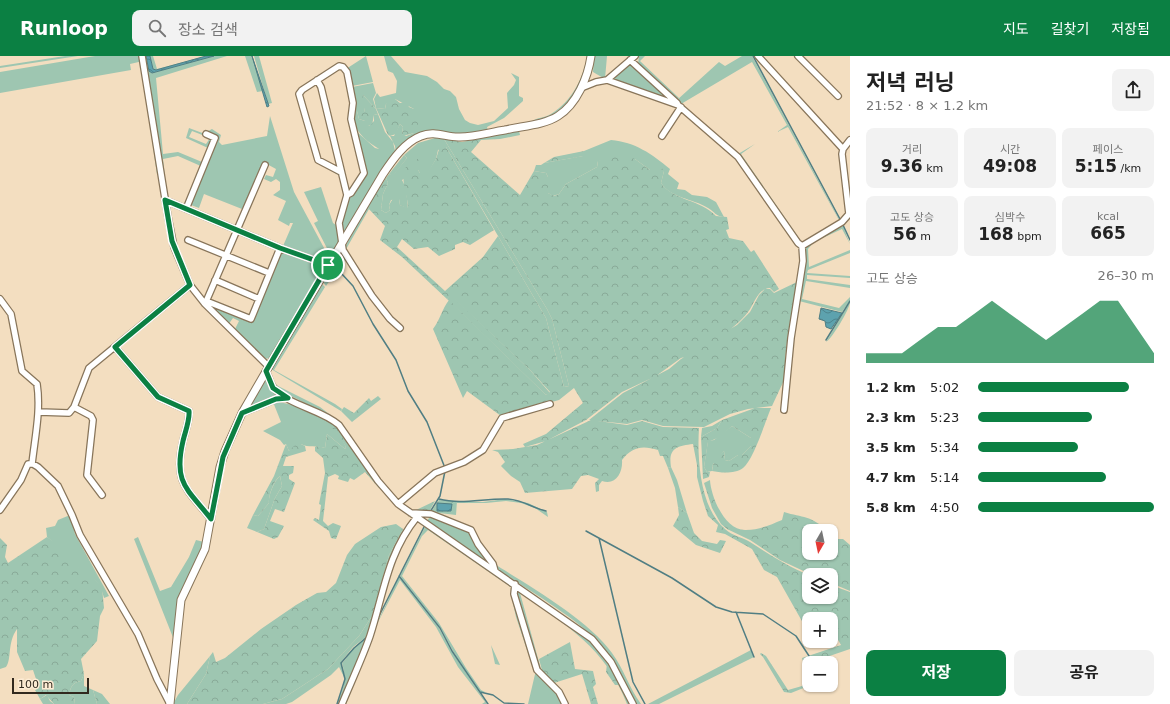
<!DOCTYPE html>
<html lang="ko">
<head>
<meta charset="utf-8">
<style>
	body { margin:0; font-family:"DejaVu Sans","Noto Sans KR",sans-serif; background:#f2f2f2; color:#222; height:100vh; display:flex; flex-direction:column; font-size:15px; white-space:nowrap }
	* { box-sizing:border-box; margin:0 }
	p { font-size:13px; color:#767676 }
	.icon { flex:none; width:22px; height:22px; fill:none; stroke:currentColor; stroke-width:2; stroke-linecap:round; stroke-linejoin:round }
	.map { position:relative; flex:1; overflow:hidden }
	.panel { display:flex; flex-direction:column; background:#fff; width:320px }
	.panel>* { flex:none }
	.needle { width:26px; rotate:189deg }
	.tools { position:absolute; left:802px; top:468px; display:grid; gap:8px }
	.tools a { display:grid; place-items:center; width:36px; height:36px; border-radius:8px; background:#fff; box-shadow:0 1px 3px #0004; font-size:20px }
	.scale { position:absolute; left:12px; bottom:10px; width:77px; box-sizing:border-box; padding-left:4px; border:2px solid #31291e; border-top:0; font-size:11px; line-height:14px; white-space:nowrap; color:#31291e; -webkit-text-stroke:3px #fdecd4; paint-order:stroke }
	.pin { position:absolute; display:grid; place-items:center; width:34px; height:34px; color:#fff; margin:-17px; border:2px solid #fff; border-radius:50%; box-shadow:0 1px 4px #0007 }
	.round { display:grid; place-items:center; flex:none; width:42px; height:42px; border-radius:8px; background:#f2f2f2 }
	.summary { display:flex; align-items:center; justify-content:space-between; height:68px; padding:0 16px }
	h1 { font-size:22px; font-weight:700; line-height:30px }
	.stats { display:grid; grid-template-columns:repeat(3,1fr); gap:6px; height:68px; padding:4px 16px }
	.stats div { display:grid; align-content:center; border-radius:8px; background:#f2f2f2; text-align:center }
	.stats b { font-size:17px; font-weight:700 }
	.stats small { font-size:11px; font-weight:400 }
	.stats p { font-size:11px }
	.chart { height:112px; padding:8px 16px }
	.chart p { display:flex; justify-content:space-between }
	.chart svg { width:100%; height:72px; margin-top:4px; fill:#0b8043; opacity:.7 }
	.action { display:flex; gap:8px; margin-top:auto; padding:8px 16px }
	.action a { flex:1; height:46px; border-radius:8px; background:#0b8043; color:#fff; font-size:16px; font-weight:700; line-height:46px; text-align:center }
	.action a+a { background:#f2f2f2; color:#222 }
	ul { padding:0 16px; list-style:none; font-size:13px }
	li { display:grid; grid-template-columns:64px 48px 1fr; align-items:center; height:30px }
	li i { height:10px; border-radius:5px; background:#0b8043 }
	header { display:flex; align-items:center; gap:24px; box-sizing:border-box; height:56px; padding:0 20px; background:#0b8043; color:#fff }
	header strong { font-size:19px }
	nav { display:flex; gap:22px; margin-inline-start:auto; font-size:14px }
	.search { width:280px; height:36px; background:#f2f2f2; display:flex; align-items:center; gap:10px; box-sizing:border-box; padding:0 14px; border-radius:8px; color:#767676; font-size:15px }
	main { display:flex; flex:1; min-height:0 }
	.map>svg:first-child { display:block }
</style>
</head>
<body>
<header>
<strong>Runloop</strong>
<div class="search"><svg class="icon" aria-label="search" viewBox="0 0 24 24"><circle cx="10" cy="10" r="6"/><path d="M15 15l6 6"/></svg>장소 검색</div>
<nav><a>지도</a><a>길찾기</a><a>저장됨</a></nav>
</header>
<main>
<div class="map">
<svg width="850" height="648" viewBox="0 0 850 648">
	<defs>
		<pattern id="forest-crowns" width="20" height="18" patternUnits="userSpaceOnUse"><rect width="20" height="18" fill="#9ec6b1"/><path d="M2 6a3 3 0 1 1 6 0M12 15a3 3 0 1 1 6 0" fill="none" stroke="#89aa98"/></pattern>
		<pattern id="water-waves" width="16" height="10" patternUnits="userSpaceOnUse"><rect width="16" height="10" fill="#5da2ae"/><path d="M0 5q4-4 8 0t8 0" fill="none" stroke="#4d848d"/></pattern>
	</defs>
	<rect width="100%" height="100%" fill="#f3dec0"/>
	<path fill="#9ec6b1" d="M65,0H78L0,12V10Z
		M95,0H141L143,5L130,8L131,14L0,37V16Z
		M144,0L152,17L214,0H227L156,22L163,98L178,96L202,106L208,92L186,82L189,72L205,78V80L192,75L189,81L206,88L210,82L213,83L203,111L178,100L163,103L165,122H163Z
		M150,0H153L157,13L206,0L156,14L153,13Z
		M245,0H252L263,35L257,36Z
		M254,0H259L272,47L268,48Z
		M366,0L373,26L352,30L346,13Z
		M384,0H391L405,16L427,20L437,26L444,33L450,35L456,41L459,53L465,64L470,67L478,69L494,65L508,52L507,37L514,29L516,24L511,17L519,21V40L523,42V45L504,62L487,71L488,75L461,79L426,74L414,81L396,98L395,90L390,80H394L400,68L403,71L402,78L406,80L414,77V53L395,43L386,48L385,53L376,52L374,43L377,37L380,41L396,37L397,25L393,17L388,15Z
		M587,0H589C583,23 574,51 549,61C544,64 537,64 531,66C537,61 545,62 551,58C572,45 583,23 587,0Z
		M594,0H607L605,23L593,16Z
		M742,0H752L841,167L806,186L801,187L738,98L755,88L741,98L801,185H805L840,166L788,71L777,76L787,69L752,6L681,48L677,44L719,6L725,10Z
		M631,7L669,41V44L614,24L615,21Z
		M144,16L159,118H157L142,17Z
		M373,27L376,37L373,43L376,53L363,39L365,57L357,55L359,63L365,65L369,70L374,65V59L378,58L385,76L393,86L396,99C389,94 382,96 376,91C348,73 353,60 352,31Z
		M270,60L294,136L330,203L326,205L283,190L293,167H290L289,170L278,164L286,145L273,139L280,134V126L276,123L271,126L264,123L266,119L273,121L276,113L265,107L242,153L204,138L199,152L191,149L218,82L206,76L212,73L221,79L219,86L222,89L267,80Z
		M356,75L375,92L391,96L395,99L343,178C338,156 352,137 365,120Z
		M307,76L317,106L340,119L346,141L339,165L340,184L331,200L314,167L318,165L304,136L321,131L333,167L336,169L345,140L340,120L316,106Z
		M435,82L444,83L547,253L552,263L569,330L564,331L546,262L446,91L438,94L436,103L428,117H420L418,114L402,124L406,132L408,153L400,149L399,143L391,144L389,149L390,154L386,157L381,154L383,138L388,127L386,122L389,118L393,119L407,102L404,99L418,87Z
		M611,84C635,86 652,98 670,113L668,118L679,127L677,133L685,134L692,139L707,141L716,146L724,161C715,160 715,156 708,152C692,142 672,143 661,127L664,115L650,114L635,103L598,105L597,111L566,128L559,138L553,140L548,137V121L546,117L534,115L536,109H541L544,107L583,100L584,95Z
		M367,151L369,153L345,195L344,193Z
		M843,170L850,188L842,173L814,186L808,193L809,211L850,194V197L808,214L807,217L850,220V222L807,219V223L850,229V232L806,225L802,243L839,252L850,241V244L842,256L799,245C800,234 801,197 807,190C815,181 832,175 843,170Z
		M281,194L324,211L271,302L264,303L234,275L239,265L233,262L228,269L214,252L251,266Z
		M345,202L349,204L340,205L337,209L341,217L337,214L326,230L323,226L336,204Z
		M322,228L325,231L274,314L335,348L342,353L341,355L271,313Z
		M451,239L530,314L550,337L546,339L447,243Z
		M850,246C850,253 831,284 826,286Z
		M268,321L278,340L247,354Z
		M274,328L320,351L333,361L281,335Z
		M273,346C285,345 319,356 329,364C336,370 342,383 346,391L345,393L327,378L325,392C317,389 308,392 301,388L289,395L286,388L284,389L280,384L263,375L281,366Z
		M722,364L717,372L701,381L702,372L712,370Z
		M732,370L751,382V390L742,399H738L729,405L725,404L724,395L713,408L712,415L707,416L704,411L708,385L714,384Z
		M671,411L677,424L687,457L678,451L675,432L668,412Z
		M280,420L282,430L275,442L264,473L257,476L247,472L253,459L258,460L269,447C268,440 274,425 280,420Z
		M505,443L528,447L547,456L548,461L535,452L521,447L506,445L486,447H457V445L483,446Z
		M70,459L75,478L109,540L104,542C99,520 90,523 76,510C66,500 58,489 47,481L46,472L55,470L58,464Z
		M431,459L469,475L492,509L427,465Z
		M426,469L510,527L512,532L428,474L422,480L402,520L439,567L466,612L481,634L485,636H480L453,595L440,571L400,520Z
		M403,473L405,475L392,497L369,581L341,648H337C344,631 347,625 342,607C347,603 349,596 354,592C365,581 369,581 372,564L367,580L353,591L341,606L345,623L339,611L331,619L292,646L286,648H263L282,643L328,613L359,580L372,560L389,499Z
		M138,481L160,535L171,531L189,501L196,484L204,486L183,535L174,584L134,483Z
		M493,507C529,530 588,563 612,597C624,613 629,632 641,648H636C625,626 615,604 598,586C573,559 527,534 496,512Z
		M399,521L439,572L452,596L487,648H482L485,646L458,611L436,571L400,524L378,566L346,648H343L376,565L380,561Z
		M518,532L595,589L610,606L630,648H627C605,591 567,570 520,537L542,617L538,611L517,535Z
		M511,538L536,611L534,615L516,561Z
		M491,589L500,609L495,608Z
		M751,594L754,601L659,648H648Z
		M210,600L206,618L187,648H173L178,639Z
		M536,614L553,631L564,648H528Z
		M84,618V630L93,634L97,648H75L74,641L69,639C71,630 72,627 81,625Z
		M47,639L50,645L54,648H43L40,643Z"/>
	<path fill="url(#forest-crowns)" d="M639,0H645L640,5L679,42L677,44L638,8Z
		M363,39L376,53L378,58L374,59L372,69L363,71L365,65L359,63L357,55L358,52H361L363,56H365L362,43Z
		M390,42L395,43L400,47L407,46L409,51L414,53C415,61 420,67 418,76L403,80L402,78L403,71L400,68L396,78L390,80L388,79L376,52L385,53L387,44Z
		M519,75L520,79L500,83L481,84L471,96L520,139L534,115L546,117L548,121V137L554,140L559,138L566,128L597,111L598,105L611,100H627L635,103L650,114L661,111L664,115L661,127C674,145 700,143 716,160L727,161L729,173L726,174L729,182L743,185L751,196L754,194L779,233L774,236L770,232C757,233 755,247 748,256C734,275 708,287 688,300L681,302L656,320L622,336L586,364L546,385L525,391L523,388L546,378L583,347L574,332L559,344L501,360L467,335L463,342L433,273C440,264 442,253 449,244L546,339L550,336L530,314L451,240L447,243L402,201L380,184L385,170L367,151L386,122L388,127L383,138L381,154L386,157L390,154L389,149L395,139L399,143L400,149L408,152C408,139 400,125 405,112L417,103H422L423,108L418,114L420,117H427L436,103L440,90L446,91L494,174L470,189L463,186L455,189V193L439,200L428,191L414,193L402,183L397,191L445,235L483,201L498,180L546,262L564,331L569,330L552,263L547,253L444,83L462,86Z
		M584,95V100L544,107L554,101Z
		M404,99L407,102L393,120L389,118Z
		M799,225L789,284L787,286L785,303L788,305L785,322L772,350L748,353L730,358L704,371L663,370L642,364L627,368L589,364L623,337L669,313L681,303L737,269L750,256L759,239L765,233H770L774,237Z
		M378,340L381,343L352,366L341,355L344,351L354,357L369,342L371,345Z
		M755,352H771C765,366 754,403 743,412C735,418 721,417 712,415L714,404L724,395L725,404L729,405L738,399H742L751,390V382L732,370L720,381L708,386L704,411L707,416H710L709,421L703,423L701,381L717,372L722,364Z
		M329,364L338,371L380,431L379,432L365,416L354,424L350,422L348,426L338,423L339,420L335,418L328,421L323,465L328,470L333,467L341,470L336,483L331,482L329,475L313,464L315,462L319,464L321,449L319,448L325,417L323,402L315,395V391L318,390L325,392L327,378L345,393L346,391L337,376L328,369Z
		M591,364L627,369L642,365L663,371L699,372C697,403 700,452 725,473C732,480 742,481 750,486C770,499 787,510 809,519V541H831V529L850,536V593L809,607V627L802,602L841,589L837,582L831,583V563H809V573L803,567L777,521L764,514L752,493L725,478L716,476L718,469L708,460L703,445L697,421V409L693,388C677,390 668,392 671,411L668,412L663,400H660L658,394C642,389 632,391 622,404C623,416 616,430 602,425L599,429V435L596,436L595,427L599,423L588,419L581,420L572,433L525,437L520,426L511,420L501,410L505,406L498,396L492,394L513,393L537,389Z
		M286,388L289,395L296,388H301L305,390L306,395L286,401L283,410H294L293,417L289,419V423L295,427L284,456L275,453L270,465L284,470L278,481L274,483L257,476L264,473L275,442L282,430L280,420C274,424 268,440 269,447L258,460L253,459L274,420Z
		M710,424C711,441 725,475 746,474C759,474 770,469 782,464L784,456C803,462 811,459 827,475H809V497H831V479L837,483H843L850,489V535L831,527V519H812L780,504L750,484L727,473L721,468L712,452L704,427Z
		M439,444L457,445L456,459L431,456Z
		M435,445L429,456L416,454Z
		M678,451L687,457L694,477L702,485L717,488L720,484L726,485L720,497L696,489L673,470L679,459Z
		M396,468L403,473L389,499L372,560L359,580L328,613L282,643L263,648H187L206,618L210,600L213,596L216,606L225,602L261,573L296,549L317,537L326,536L336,527L347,499L355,488L381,471Z
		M47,481L57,488L78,511L91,519L102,531L104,552L100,560L97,585L81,603L84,618L81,625C72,627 71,630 69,639L74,641L75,648H54L46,639L40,643L35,634L39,632L33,614L25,615L17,596V573C7,587 12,603 6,611L0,613V482L7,489L5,501L8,507Z
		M570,586L575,613L593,615L596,628L593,631L598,648H591L582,618L554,627L543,618L539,603Z
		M761,597L766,600L788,634L809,628L811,629L791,637L784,636L763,601L760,598Z
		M607,608L620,629H615L606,616Z
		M93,634L102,638L110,648H97Z"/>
	<path fill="url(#water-waves)" stroke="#507e83" d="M146,0H150L153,13L156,14L206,0H214L152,17L149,15Z
		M252,0L269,50L267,51Z
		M821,252L842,257L831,273L826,271L825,265L819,263Z
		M437,447L452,448L451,455H437Z"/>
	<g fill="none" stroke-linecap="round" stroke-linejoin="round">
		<path stroke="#507e83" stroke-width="1.5" d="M753,0L841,165
			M843,169L850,184
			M341,217L353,230L373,268L396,304L408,335L427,366L445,412
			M826,284L850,245
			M439,443C461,449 485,442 508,443C524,444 532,452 546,455
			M430,456L440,440L445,415
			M586,475L672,522L716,551L732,556L763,558L796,580L811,603
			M599,482L633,626L645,648
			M399,520L440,572L452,595L488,648
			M736,556L754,601
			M377,564L425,469
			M480,636L493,639L504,647L524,648
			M337,648L345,623L341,607L354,592L367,581"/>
		<g stroke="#88755a" stroke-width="8">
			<path id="minor" d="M142,0L168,161L174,191L190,229L205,248L269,311
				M758,0L843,93
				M798,0L838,40
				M630,4L677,47
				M317,24L321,31L347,139L339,167L343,194L372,240L390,263L400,272
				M607,24L635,0
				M581,32L596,26L607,24L678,49L738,101L798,187L802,190L803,205L791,282L784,354
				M662,80L681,51
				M341,116L318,104L299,38L302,34L339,10L343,11L347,16L353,47L351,63L364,117L351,137L347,139
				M165,144L280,192L328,209
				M186,153L215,82L206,78
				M188,184L269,217
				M802,190L842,166L849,158L842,98L843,93L850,84
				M215,224L259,243
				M0,243L11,258L22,315L37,328C41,354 35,381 32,408
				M206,245L251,263L280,192
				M205,248L265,109
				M115,291L158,341L189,355C190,364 185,376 183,385C173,427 187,433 211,463
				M266,315C269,320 270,328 274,332C289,350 321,353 339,369L378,425L398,448L592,583L611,606L633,648
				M74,351L91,360L93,364L87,419L102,439
				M39,356L69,357L74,351L89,312L190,229
				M242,357L276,343L287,342
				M398,448L435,417L464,406L483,394L502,362L550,348
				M0,454L21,424L28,408H33L38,411L58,430L72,459L80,479L138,578L157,623L170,648
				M411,457L431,458L471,474L478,488L493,508L495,515
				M515,528L514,538L537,614L559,636L565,648
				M342,648C351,626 362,603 370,580C384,537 387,498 417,461"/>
		</g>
		<g stroke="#88755a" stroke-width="9">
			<path id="tertiary" d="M170,648L181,544L205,493L220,411L225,395L242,357L275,300L383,118C393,103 405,86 421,80C435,74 447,82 460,81C475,81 491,76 505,74C522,70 544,69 558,60C577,48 588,21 591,0"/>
		</g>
		<use href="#minor" stroke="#fff" stroke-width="5.5"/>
		<use href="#tertiary" stroke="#fff" stroke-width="7"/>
	</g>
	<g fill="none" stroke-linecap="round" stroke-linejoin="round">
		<g stroke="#fff" stroke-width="8">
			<path id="route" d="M165,144L280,192L328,209L266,315L273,332L288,342L276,343L242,357L223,401L211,463C188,433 173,428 183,385C185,376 190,364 189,355L158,341L115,291L190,229L172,185Z"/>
		</g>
		<use href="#route" stroke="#0b8043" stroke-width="5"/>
	</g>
</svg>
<div class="tools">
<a><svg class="needle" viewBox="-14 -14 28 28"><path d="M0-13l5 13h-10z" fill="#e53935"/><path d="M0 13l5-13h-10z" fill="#767676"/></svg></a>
<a><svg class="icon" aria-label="layers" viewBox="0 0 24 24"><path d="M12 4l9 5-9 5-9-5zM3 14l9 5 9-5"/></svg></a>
<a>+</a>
<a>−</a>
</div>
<div class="scale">100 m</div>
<div class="pin" style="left:328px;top:209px;background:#1e9e55"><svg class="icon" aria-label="arrive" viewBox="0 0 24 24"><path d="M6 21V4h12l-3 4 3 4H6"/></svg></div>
</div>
<section class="panel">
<div class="summary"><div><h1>저녁 러닝</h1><p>21:52 · 8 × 1.2 km</p></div><a class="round"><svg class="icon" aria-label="share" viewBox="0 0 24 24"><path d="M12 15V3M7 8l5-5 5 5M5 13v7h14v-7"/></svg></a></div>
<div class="stats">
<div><p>거리</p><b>9.36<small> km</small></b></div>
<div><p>시간</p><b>49:08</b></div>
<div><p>페이스</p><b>5:15<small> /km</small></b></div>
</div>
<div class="stats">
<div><p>고도 상승</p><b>56<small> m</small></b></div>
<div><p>심박수</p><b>168<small> bpm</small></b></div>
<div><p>kcal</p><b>665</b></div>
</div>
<div class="chart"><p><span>고도 상승</span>26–30 m</p>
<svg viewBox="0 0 160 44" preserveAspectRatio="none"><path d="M0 44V38L10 38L20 38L30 30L40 22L50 22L60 14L70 6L80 14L90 22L100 30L110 22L120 14L130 6L140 6L150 22L160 38V44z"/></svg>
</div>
<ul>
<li><b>1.2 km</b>5:02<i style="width:86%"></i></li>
<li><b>2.3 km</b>5:23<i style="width:65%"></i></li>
<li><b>3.5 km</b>5:34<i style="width:57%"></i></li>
<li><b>4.7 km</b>5:14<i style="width:73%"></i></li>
<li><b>5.8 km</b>4:50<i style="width:100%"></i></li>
</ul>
<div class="action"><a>저장</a><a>공유</a></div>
</section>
</main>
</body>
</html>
